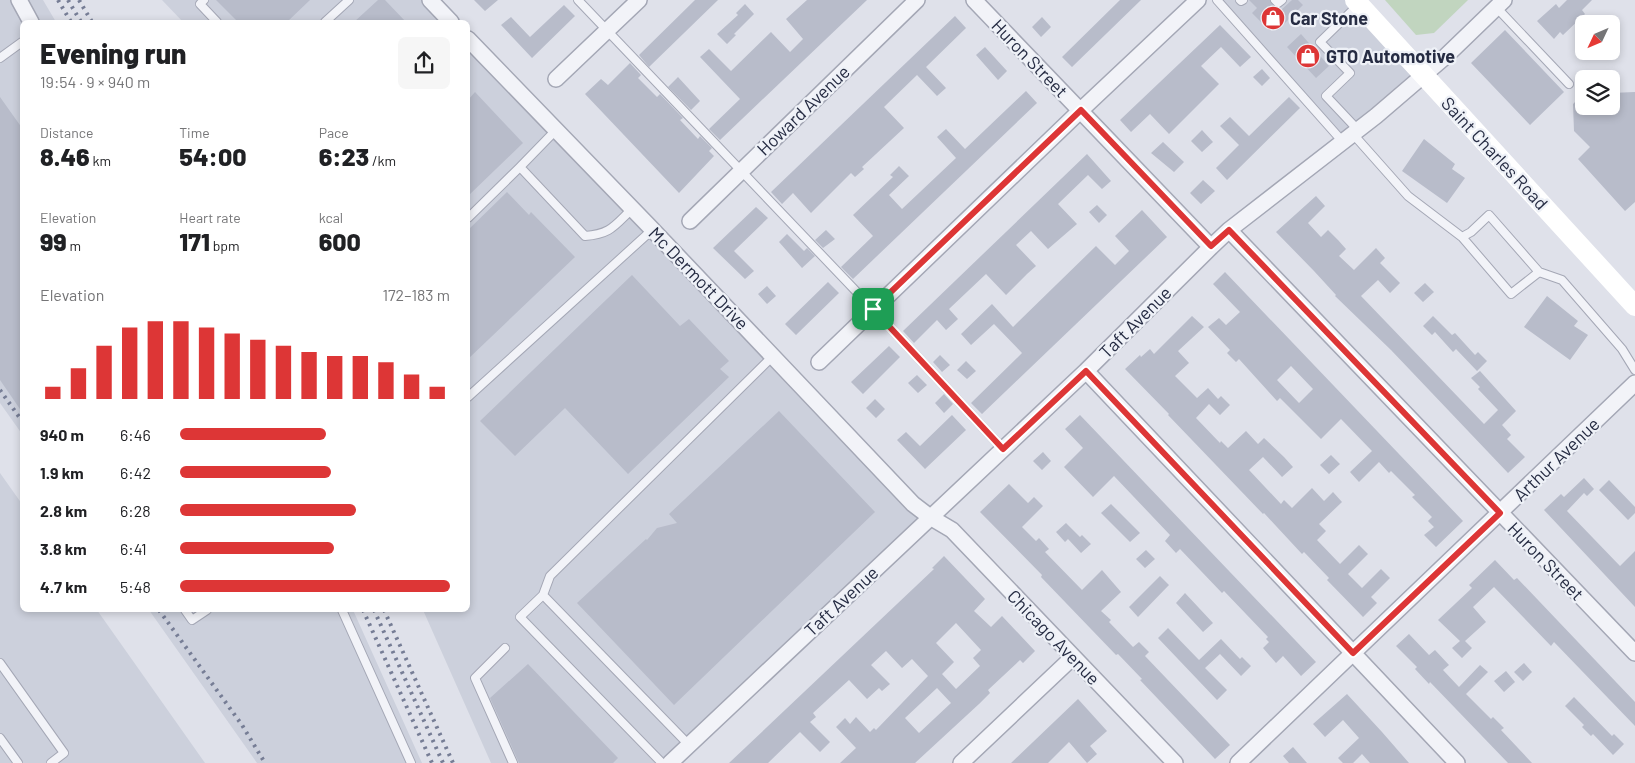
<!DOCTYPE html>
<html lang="en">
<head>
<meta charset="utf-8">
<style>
	body { margin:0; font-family:Barlow,sans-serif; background:#f6f6f6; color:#202124; height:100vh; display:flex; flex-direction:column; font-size:19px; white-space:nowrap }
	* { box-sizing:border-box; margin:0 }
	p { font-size:16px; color:#757577 }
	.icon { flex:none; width:28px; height:28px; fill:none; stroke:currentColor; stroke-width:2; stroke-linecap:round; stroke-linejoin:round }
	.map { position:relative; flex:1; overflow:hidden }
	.panel { position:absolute; left:20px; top:20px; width:450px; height:592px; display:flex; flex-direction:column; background:#fff; border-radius:8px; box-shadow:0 2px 8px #0003 }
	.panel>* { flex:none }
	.needle { width:32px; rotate:226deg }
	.controls { position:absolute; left:1575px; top:15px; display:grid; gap:10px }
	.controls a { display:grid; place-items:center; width:45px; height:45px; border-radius:8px; background:#fff; box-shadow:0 2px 8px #0003; font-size:25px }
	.pin { position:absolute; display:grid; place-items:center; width:42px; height:42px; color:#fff; margin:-21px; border-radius:10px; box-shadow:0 2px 8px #0006 }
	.round { display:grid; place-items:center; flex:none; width:52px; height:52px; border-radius:8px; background:#f6f6f6 }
	.summary { display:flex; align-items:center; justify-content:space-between; height:85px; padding:0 20px }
	h1 { font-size:28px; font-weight:800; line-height:38px }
	.metrics { display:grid; grid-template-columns:repeat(3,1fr); gap:8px; height:85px; padding:5px 20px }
	.metrics div { display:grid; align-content:center }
	.metrics b { font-size:25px; font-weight:800 }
	.metrics small { font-size:14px; font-weight:400 }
	.metrics p { font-size:14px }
	.chart { height:140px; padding:10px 20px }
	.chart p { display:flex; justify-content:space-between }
	.chart svg { width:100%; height:90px; margin-top:5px; stroke:#dd3636; stroke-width:6 }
	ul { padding:0 20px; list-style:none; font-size:16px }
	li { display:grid; grid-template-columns:80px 60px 1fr; align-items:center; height:38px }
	li i { height:12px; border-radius:6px; background:#dd3636 }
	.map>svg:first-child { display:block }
</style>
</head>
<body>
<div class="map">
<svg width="1635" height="763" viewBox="0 0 1635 763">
	<rect width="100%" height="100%" fill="#dfe1ea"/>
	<path fill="#ccd0dc" d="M0,0H43L56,22H22V434L0,403Z
		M162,0H427L449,22H183Z
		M1212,0H1350L1415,73L1372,114L1337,141Z
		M468,42L923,518L664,763H491L423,610H468Z
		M0,473L22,504V610H97L205,763H0Z
		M149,610H353L422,763H257Z"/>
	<path fill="#c1d5bf" d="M1385,0H1468L1434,33L1416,35Z"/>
	<path fill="#b8bcca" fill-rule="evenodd" d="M216,0H310L287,22H238Z
		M378,0H385L406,22H354Z
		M474,0H498L485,11Z
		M695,0H718L649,67L639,55Z
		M807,0H867L720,140L709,129L740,99L700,57L709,49L731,71L771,32L790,52L803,39L786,19Z
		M1120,0H1141L1072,67L1062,57Z
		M1249,0H1270L1274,7L1281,10L1292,0H1298L1303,5L1278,30L1270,23L1266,27L1252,13L1257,8Z
		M1567,0H1592L1582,10L1585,14L1563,35L1560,32L1554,39L1537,21L1556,4L1559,8Z
		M745,4L754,14L734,34L736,35L727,44L717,34L738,15L736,13Z
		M564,5L575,16L532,58L501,25L511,17L530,37Z
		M955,16L966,28L926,67L946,88L937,96L917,75L884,107L904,128L862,167L864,169L855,177L851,173L811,213L793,193L782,204L771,192Z
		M1042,17L1051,27L1041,37L1032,27Z
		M1220,25L1251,57L1240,67L1221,47L1201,66L1219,84L1169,134L1150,114L1131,132L1120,120Z
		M1505,30L1564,92L1530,125L1471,63Z
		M1301,34L1329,66L1316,78L1287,47Z
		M985,47L1007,71L998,80L976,55Z
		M630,63L641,75L638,78L657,97L660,94L683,118L680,120L698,139L700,136L712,148L709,151L714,156L679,193L585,94L601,79L608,85Z
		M1262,69L1270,78L1262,86L1253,77Z
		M678,77L700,101L691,110L668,87Z
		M1026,91L1037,103L853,279L841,267L873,236L853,215L893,177L890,175L899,166L909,176L889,195L902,209L956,158L937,137L946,129L965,149Z
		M475,92L523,143L468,196V100Z
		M1635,92V202L1625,211L1578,159L1590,147L1574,131L1573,104L1584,93V106H1611V93Z
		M0,97L22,128V412L0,380Z
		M1289,97L1300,108L1227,180L1216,168L1239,145L1220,126L1230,117L1249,136Z
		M1202,130L1213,142L1202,152L1191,141Z
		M1424,139L1455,164L1452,169L1465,178L1447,203L1402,171Z
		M1163,142L1184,162L1174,172L1151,153Z
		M1087,154L1111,181L1102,189L1088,175L1058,204L1077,224L1048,249L1031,231L1016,245L1036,266L1027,274L1006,295L986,274L949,309L958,319L946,330L937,320L914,343L903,331Z
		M1203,180L1215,191L1201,204L1190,193Z
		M507,192L529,215L531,212L575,257L468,359V230Z
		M1316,196L1325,206L1308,223L1321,237L1328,230L1338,240L1346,249L1339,256L1354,270L1376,248L1385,258L1380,263L1400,283L1390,293L1378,280L1361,296L1484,424L1498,410L1478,389L1480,387L1471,378L1480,371L1516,411L1502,425L1511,435L1507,439L1525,457L1508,473L1391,350L1335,296L1336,295L1314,271L1276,232Z
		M1097,205L1107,215L1099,223L1089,212Z
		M756,207L768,218L734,251L754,271L745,279L713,248Z
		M1142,210L1167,237L982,414L971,403L1022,353L994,324L971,345L961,334L992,304L1013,327L1096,246L1115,265L1129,251L1115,236Z
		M826,230L835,239L823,248L815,240Z
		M787,234L804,251L807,248L815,256L802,268L779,242Z
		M1225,272L1463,521L1436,547L1424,535L1434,527L1428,521L1432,517L1412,497L1415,495L1391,471L1389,473L1379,462L1359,482L1350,472L1372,451L1341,419L1321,439L1280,398L1277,401L1239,359L1236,362L1227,353L1230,350L1208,327L1219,318L1226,325L1240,312L1213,284ZM1291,366L1313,389L1299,403L1277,380Z
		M632,275L680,326L689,319L729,361L720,369L729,377L628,474L565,408L515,456L480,421Z
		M828,282L839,293L796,335L785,324Z
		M1425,283L1434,292L1423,302L1414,293Z
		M767,286L776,296L767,304L758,294Z
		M1547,296L1578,321L1574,326L1588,335L1570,360L1524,327Z
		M1192,316L1204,327L1178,351L1189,363L1175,376L1197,398L1208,388L1218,399L1221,396L1230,405L1220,415L1209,404L1196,418L1220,443L1221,441L1228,448L1246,431L1258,444L1264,438L1284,457L1293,467L1282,477L1263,457L1249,470L1281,504L1284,500L1292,508L1312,488L1324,501L1333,492L1342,502L1319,524L1326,531L1317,540L1340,564L1359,545L1368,554L1348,574L1362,588L1381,569L1390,578L1371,597L1377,603L1363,617L1327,580L1329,578L1304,552L1302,554L1264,513L1263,514L1168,415L1169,414L1125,369L1140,355L1141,357L1150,349L1154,354Z
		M1433,316L1452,335L1455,333L1475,355L1478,352L1487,361L1477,371L1456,349L1453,352L1435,332L1432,335L1423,326Z
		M889,346L900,357L863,394L851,382Z
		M940,355L950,365L942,372L933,362Z
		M966,361L976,371L967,379L957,370Z
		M917,375L927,385L918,393L908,383Z
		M944,394L953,404L944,413L935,403Z
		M875,399L885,409L876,418L866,408Z
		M779,411L875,512L674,705L577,603L646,539L647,540L657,528L677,523L669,514Z
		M952,415L966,430L925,469L897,440L906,432L920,446Z
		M1080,415L1316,662L1301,676L1283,656L1276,663L1263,648L1269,642L1266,639L1268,637L1224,591L1222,593L1180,549L1176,553L1165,541L1170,535L1114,476L1093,497L1064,467L1083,448L1065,429Z
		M1043,452L1051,461L1042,470L1033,461Z
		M1331,455L1340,464L1329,474L1320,465Z
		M1584,478L1594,489L1587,496L1584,493L1567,511L1620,566L1635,551V607L1544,510L1561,494L1564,497Z
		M1609,480L1635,507V513L1628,520L1599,490Z
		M1009,484L1028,503L1034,497L1043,506L1022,527L1036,541L1039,538L1049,549L1045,552L1082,590L1102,570L1121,592L1101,611L1111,620L1109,622L1133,647L1139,642L1149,652L1145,656L1230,745L1215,759L1140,680L1142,679L1118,654L1116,655L1041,577L1042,575L980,512Z
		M1111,504L1140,533L1130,542L1101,513Z
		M1066,523L1080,537L1082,535L1091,544L1081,553L1068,539L1065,542L1056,532Z
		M1146,550L1155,559L1145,568L1136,559Z
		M944,556L985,599L974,611L991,627L1002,616L1035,651L1023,663L1020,660L988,690L990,693L979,704L915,763H840L856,748L836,727L845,718L850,724L856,717L870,732L874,728L876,730L928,676L912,659L902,668L886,651L871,665L890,684L882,691L879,688L867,699L849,680L813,713L816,717L810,722L830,742L820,752L800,732L768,763H729L934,569L932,568ZM956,623L981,650L973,658L980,666L956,689L942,674L954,662L936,643ZM937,688L951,703L919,733L905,718Z
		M1495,560L1514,580L1517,578L1635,702V726L1554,642L1551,646L1494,587L1473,607L1486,622L1465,641L1472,648L1462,658L1452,648L1460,641L1438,620L1472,588L1469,585Z
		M1160,576L1169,585L1138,617L1129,607Z
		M1185,593L1213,623L1203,632L1176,603Z
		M1168,628L1199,660L1221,639L1240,659L1242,657L1251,666L1241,676L1220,654L1205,668L1227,690L1217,700L1158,638Z
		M1409,634L1429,655L1435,650L1449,665L1443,670L1459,687L1480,665L1488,672L1466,694L1491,719L1493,717L1504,728L1501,730L1532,763H1508L1430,682L1429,684L1415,669L1417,667L1396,646Z
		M1524,663L1532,672L1523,681L1514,672Z
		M528,664L618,758L613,763H519L490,698Z
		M1506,671L1515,682L1504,692L1494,681Z
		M1347,694L1382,732L1409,763H1370L1362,754L1353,763H1343L1338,758L1359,738L1343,720L1325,737L1313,724Z
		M1574,697L1612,736L1614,734L1624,744L1613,755L1593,734L1591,736L1582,727L1584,725L1565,706Z
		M1078,699L1107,731L1090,746L1097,754L1087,763L1069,742L1048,763H1011Z
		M1293,747L1307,763H1289L1283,756Z"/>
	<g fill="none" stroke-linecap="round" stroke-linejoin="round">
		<g stroke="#a4a7b5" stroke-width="10">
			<path id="service" d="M204,0L200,4L217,22
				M578,0L873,309L1003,449
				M1217,0L1343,142
				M1240,0L1241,1L1243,0
				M1275,0L1278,3L1282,0
				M1358,5L1320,42L1350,73L1326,96L1358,130
				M1496,7L1569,84
				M325,22L349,0
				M0,58L22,42
				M556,130L520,167L585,236C611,234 614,226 632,209
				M1353,134L1408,196L1462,237L1471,232L1489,215L1539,272L1562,280L1622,349L1635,370
				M468,218L520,167
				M1462,237L1511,294L1539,272
				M468,397L652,230
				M543,595L520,617L662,763
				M185,610L192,620L207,610
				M342,610L411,763
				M505,648L475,678L513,763
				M0,663L64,753L51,763
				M0,738L18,763
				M689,745L543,595L550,576L773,356"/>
		</g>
		<g stroke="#a4a7b5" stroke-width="18">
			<path id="minor" d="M19,0L31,22
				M430,0L451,22
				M974,0L1211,247
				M468,39L649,226L913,504L930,517L952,530L1175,763
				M556,79L639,0
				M690,221L917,0
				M1229,230L1635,653
				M819,362L1081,110L1198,0
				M1086,371L1457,763
				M670,763L1086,371L1211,247L1229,230L1376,116L1446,56L1504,0
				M961,763L1073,657
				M1238,763L1635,383"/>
		</g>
		<use href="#service" stroke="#f2f3f8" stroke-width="8"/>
		<use href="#minor" stroke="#f2f3f8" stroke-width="15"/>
		<path stroke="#fff" stroke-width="20" d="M1355,0L1635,306"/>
		<path stroke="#767d95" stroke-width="4" stroke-dasharray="2.5 5" stroke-linecap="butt" d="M58,0L71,22
			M68,0L81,22
			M79,0L92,22
			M0,390L22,421
			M159,610L242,725L265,763
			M363,610L432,763
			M374,610L443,763
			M384,610L453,763"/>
	</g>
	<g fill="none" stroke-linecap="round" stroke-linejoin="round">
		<g stroke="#fff" stroke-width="10">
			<path id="route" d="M1081,110L1211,246L1229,230L1500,513L1353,653L1086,371L1003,449L873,309Z"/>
		</g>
		<use href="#route" stroke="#dd3636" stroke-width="6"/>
	</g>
	<defs>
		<g id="shop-disc" transform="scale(1.25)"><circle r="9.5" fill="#dd3636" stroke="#eef1f7"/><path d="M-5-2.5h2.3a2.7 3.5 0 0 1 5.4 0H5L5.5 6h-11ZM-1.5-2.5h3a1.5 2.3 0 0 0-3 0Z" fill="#fff"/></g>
	</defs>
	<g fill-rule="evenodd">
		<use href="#shop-disc" x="1273" y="18"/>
		<use href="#shop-disc" x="1308" y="56"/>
	</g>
	<g text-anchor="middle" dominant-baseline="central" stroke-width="4.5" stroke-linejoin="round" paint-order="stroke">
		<g font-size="18" font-weight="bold" fill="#262c43" stroke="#eef1f7" text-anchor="start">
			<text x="1290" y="18">Car Stone</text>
			<text x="1326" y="56">GTO Automotive</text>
		</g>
		<g font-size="18" fill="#262c43" stroke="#eef1f7">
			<text transform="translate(1030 58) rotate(46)">Huron Street</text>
			<text transform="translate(803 110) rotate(-44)">Howard Avenue</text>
			<text transform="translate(1495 153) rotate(47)">Saint Charles Road</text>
			<text transform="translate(699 278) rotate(46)">Mc Dermott Drive</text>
			<text transform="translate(1135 322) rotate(-45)">Taft Avenue</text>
			<text transform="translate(1556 459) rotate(-44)">Arthur Avenue</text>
			<text transform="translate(1546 561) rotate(46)">Huron Street</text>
			<text transform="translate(841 601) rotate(-43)">Taft Avenue</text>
			<text transform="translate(1054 637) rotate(46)">Chicago Avenue</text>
		</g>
	</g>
</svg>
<div class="controls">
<a><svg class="needle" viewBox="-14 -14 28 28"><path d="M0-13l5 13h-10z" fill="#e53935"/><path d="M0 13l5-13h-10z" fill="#757577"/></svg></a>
<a><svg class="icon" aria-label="layers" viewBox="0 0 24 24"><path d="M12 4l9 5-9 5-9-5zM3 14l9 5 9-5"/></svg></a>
</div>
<div class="pin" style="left:873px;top:309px;background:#1e9e55"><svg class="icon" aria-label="arrive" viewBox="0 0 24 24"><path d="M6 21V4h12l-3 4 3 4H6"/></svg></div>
<section class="panel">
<div class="summary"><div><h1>Evening run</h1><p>19:54 · 9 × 940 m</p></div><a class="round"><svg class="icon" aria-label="share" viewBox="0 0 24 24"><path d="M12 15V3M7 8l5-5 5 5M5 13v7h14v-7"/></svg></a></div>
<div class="metrics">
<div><p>Distance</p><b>8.46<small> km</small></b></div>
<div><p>Time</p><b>54:00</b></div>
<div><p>Pace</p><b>6:23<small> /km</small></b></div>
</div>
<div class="metrics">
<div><p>Elevation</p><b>99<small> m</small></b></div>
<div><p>Heart rate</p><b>171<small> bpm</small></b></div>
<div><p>kcal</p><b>600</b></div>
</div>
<div class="chart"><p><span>Elevation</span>172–183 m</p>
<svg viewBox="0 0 160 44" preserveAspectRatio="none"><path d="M5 44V38M15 44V29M25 44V18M35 44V9M45 44V6M55 44V6M65 44V9M75 44V12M85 44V15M95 44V18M105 44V21M115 44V23M125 44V23M135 44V26M145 44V32M155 44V38"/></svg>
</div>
<ul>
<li><b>940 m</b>6:46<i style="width:54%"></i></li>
<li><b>1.9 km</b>6:42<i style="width:56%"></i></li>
<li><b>2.8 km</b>6:28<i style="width:65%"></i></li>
<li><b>3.8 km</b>6:41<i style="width:57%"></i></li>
<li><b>4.7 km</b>5:48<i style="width:100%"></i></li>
</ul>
</section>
</div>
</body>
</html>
